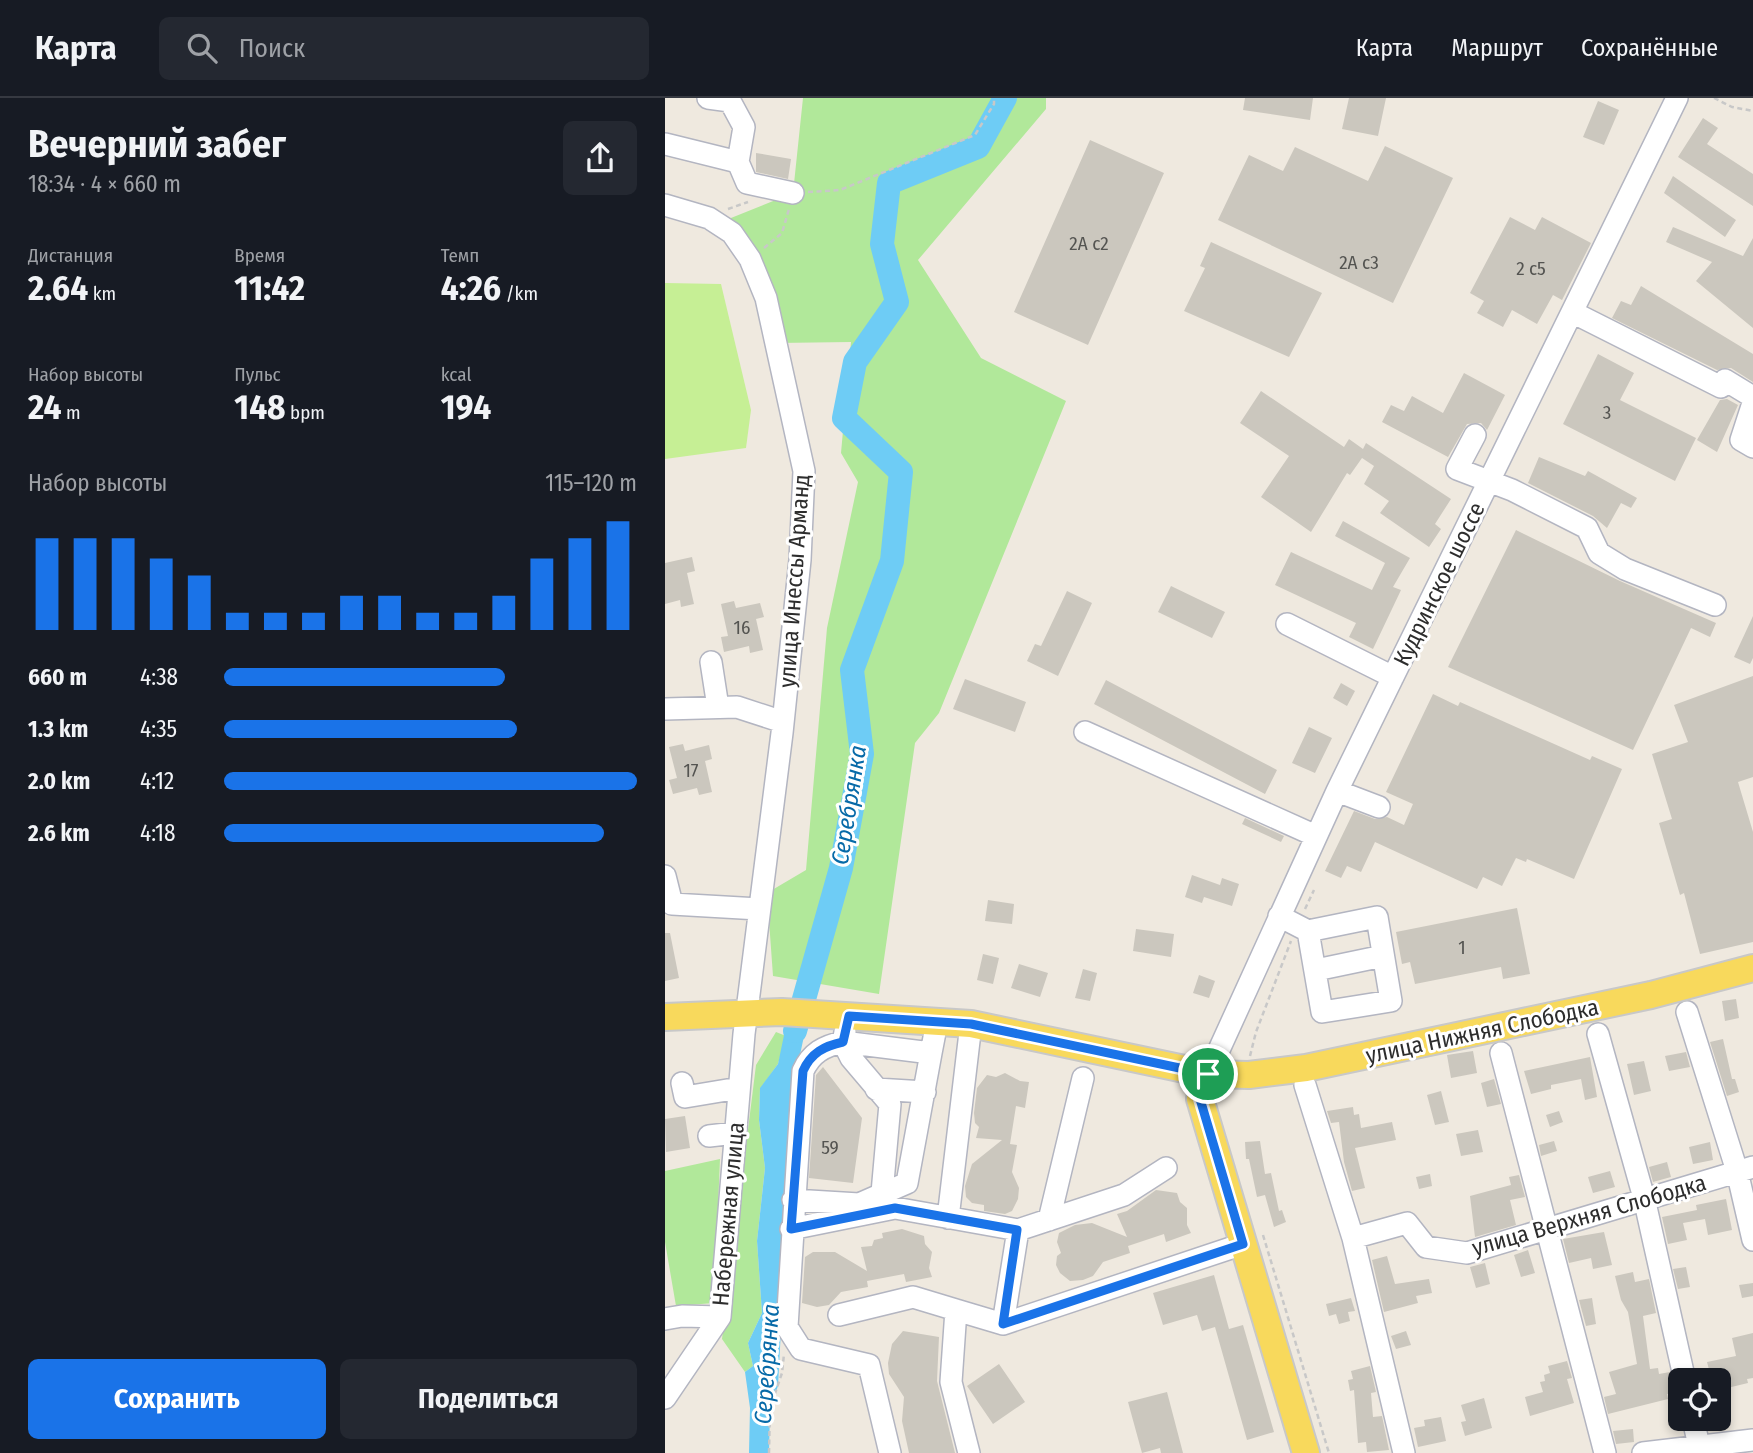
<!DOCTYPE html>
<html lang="ru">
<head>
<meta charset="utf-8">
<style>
	body { margin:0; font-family:"Fira Sans Condensed",sans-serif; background:#242831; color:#f1f3f6; height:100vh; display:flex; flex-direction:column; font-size:26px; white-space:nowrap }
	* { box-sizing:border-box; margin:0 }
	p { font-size:23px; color:#9ea1a6 }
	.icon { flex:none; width:38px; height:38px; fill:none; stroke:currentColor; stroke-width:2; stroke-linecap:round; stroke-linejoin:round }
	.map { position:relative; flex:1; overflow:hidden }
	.details { display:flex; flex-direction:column; background:#171b24; width:665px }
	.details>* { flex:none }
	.buttons { position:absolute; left:1003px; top:1270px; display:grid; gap:14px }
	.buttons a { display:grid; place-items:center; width:63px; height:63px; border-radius:10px; background:#171b24; box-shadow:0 4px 10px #0003; font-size:35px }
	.pin { position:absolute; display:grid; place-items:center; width:60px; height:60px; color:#fff; margin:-30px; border:4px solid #fff; border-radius:50%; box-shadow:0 2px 7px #0007 }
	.round { display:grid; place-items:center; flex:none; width:74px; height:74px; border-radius:10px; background:#242831 }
	.headline { display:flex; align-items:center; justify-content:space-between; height:119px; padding:0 28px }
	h1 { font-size:38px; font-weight:700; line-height:52px }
	.metrics { display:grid; grid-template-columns:repeat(3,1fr); gap:10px; height:119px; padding:7px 28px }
	.metrics div { display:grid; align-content:center }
	.metrics b { font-size:35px; font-weight:700 }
	.metrics small { font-size:19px; font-weight:400 }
	.metrics p { font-size:19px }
	.chart { height:196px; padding:14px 28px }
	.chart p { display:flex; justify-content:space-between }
	.chart svg { width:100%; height:126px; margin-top:7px; stroke:#1a73e8; stroke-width:6 }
	.action { display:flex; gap:14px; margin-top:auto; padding:14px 28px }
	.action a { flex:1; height:80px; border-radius:10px; background:#1a73e8; color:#fff; font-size:28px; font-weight:700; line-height:80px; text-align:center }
	.action a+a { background:#242831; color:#f1f3f6 }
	ul { padding:0 28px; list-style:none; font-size:23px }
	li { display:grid; grid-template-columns:112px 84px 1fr; align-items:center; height:52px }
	li i { height:18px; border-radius:9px; background:#1a73e8 }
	header { display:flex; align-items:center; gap:42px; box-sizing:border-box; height:98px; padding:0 35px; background:#171b24; border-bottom:2px solid #363941 }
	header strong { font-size:33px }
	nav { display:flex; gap:38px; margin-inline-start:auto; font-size:24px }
	.search { width:490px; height:63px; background:#242831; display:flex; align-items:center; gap:18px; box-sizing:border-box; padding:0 24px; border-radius:10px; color:#9ea1a6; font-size:26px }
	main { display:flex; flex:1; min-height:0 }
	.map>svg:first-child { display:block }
</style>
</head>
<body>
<header>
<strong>Карта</strong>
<div class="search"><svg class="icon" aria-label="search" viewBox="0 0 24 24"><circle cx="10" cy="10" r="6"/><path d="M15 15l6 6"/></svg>Поиск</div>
<nav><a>Карта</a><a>Маршрут</a><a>Сохранённые</a></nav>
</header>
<main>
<section class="details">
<div class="headline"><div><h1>Вечерний забег</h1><p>18:34 · 4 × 660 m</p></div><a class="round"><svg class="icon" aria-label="share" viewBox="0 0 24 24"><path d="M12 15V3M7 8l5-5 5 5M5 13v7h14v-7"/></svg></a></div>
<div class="metrics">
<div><p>Дистанция</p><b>2.64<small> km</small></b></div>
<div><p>Время</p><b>11:42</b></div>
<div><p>Темп</p><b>4:26<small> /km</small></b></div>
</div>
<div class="metrics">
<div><p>Набор высоты</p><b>24<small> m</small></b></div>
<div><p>Пульс</p><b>148<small> bpm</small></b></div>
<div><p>kcal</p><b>194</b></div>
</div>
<div class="chart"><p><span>Набор высоты</span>115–120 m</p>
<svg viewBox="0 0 160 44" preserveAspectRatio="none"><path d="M5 44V12M15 44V12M25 44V12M35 44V19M45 44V25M55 44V38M65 44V38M75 44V38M85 44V32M95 44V32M105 44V38M115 44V38M125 44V32M135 44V19M145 44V12M155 44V6"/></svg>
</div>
<ul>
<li><b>660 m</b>4:38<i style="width:68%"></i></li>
<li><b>1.3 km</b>4:35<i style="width:71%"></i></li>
<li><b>2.0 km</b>4:12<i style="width:100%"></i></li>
<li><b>2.6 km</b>4:18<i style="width:92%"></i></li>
</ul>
<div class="action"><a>Сохранить</a><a>Поделиться</a></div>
</section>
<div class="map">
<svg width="1088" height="1355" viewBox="0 0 1088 1355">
	<rect width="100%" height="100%" fill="#efe9df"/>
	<path fill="#b1e89a" d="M138,0H381V11L253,162L316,260L401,303L274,615L250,645L214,896L108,878L102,795L141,772L162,530L193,384L176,355L186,244L112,245L85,161L46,128L128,95Z
		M111,934L121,938L113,966L95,991L94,1022L100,1070L92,1143L97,1215L83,1245L88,1268L80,1274L57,1241L91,967Z
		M55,1061L49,1205L11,1208L0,1144V1073Z"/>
	<path fill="#c6ef95" d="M0,185L56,186L86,312L81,350L0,361Z"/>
	<path fill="#6eccf5" d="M123,918L142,924L129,985L113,1288L105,1310L104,1355H84L85,1310L80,1274L88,1268L83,1245L97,1215L92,1143L100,1070L94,1022L95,990L113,966Z"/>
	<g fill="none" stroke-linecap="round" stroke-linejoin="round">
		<path stroke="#6eccf5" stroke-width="24" d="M130,933L176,770L197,656L187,572L227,463L236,374L179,320L190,264L232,204L217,146L224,85L313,49L340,0"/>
	</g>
	<path fill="#cbc7be" d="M580,0H648L645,22L578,12Z
		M684,0H721L713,38L677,31Z
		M933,3L954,12L939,47L918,39Z
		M1038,20L1053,30L1042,46L1088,76V108L1013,59Z
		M425,42L499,75L423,247L349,214Z
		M720,48L788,80L728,205L553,122L584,57L618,73L630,49L703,83Z
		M91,55L126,61L123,81L91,74Z
		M1008,78L1071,122L1060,139L999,95Z
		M845,119L870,132L877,119L926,145L897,202L888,197L872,226L847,212L838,229L812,215L819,203L805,195Z
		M1008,129L1078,158L1088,140V230L1031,183L1047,164L1001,144Z
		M546,144L657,195L624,259L519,213L540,170L535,168Z
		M976,188L1088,256V284L1066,270L1052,272L947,220L956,203L966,207Z
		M933,256L969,275L955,302L1031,340L1010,383L898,326Z
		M799,275L840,297L822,332L816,325L802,326L783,359L717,324L726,307L739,313L747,298L778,315Z
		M596,293L679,349L684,341L698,351L701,345L786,401L770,426L776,431L764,449L715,415L724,403L699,386L709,368L697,360L685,377L682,375L646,434L596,399L624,358L575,325Z
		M1062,301L1073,307L1052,354L1032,342L1055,302Z
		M874,359L920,378L923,373L972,400L966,410L956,405L942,430L928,418L863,385Z
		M678,423L745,460L728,489L736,492L708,551L684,539L691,525L610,487L626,454L707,492L720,465L670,438Z
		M851,432L955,483L1051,525L1045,539L1026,530L968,652L783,569Z
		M27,459L30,473L22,475L29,506L16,509L15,502L0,506V465Z
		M506,488L560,514L547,540L493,514Z
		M402,493L427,505L393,578L362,563L370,546L376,548Z
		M69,503L71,510L95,505L99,519L91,521L98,552L85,555L84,548L59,554L56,539L63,538L56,506Z
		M1088,518V560L1085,566L1069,559Z
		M1088,578V679L1073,684L1088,734V844L1035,856L1019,795L1015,797L994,725L1007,721L987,656L1023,644L1009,607Z
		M300,581L361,604L350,634L288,611Z
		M441,582L612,672L600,696L429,606Z
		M676,585L690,593L682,608L668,600Z
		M768,596L793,608L795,604L925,662L927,658L957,671L909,781L862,761L861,764L851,760L837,788L818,779L812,791L710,744L696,774L682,768L676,780L660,773L689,713L710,721L722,719L739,727L748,706L721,694Z
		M644,629L667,640L650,675L627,665Z
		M18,646L20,653L44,647L47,661L40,663L47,694L34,697L32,690L8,696L4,682L12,680L4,649Z
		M580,720L619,738L616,744L577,726Z
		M527,777L555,787L557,780L574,786L567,808L539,799L537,805L520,799Z
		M323,802L349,806L347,826L320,823Z
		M852,810L865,876L838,881L836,869L750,886L745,864L737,866L731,834Z
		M471,831L509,836L506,859L468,853Z
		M0,835H5L14,880L0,883Z
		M318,856L334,860L328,886L312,882Z
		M354,866L383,875L375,899L346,890Z
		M418,871L432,875L425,903L410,900Z
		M534,877L550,883L544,900L528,895Z
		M1071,901L1074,920L1060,923L1057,903Z
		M1058,941L1067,981H1070L1074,994L1062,998L1045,944Z
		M808,953L812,975L786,980L782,957Z
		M1021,954L1025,969L1004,973L1000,958Z
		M925,959L932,999L920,1002L916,981L886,987V991L866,996L859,973Z
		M979,963L986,993L969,997L962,966Z
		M158,969L197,1020L188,1085L144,1080L151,977Z
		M340,975L355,983L364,984L360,1010L351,1008L345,1046L352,1047L347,1074L354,1090L353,1101L347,1113L340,1116L319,1113V1107L307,1105L301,1099L300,1088L307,1066L337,1042L311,1040L314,1029L310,1025L309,1015L312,990L322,977L331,979Z
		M829,981L836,1006L822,1009L816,985Z
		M776,993L784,1024L770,1027L762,997Z
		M688,1009L689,1017L694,1016L696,1030L727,1024L731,1042L690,1050L700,1090L687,1093L679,1064L674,1024L666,1025L662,1013Z
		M894,1013L898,1024L885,1029L881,1017Z
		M20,1018L25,1050L1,1054L0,1021Z
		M813,1032L818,1054L796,1058L791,1036Z
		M595,1043L600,1076L606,1075L614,1113L617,1112L621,1124L609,1129L600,1097L592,1099L584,1061H581L580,1044Z
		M889,1043L892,1053L876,1058L874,1047Z
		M1045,1044L1048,1062L1028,1066L1024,1049Z
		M1002,1064L1006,1079L988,1084L984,1069Z
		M945,1073L950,1089L928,1095L923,1079Z
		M765,1076L767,1088L754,1091L751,1079Z
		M854,1077L860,1099L845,1102L851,1127L810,1139L805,1098L846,1087L844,1079Z
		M491,1092L512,1095L515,1104L522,1110V1127L526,1135L501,1144L499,1136L463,1148L465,1155L438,1164L428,1178L418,1182L405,1183L395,1175L391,1167L392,1158L396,1155L392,1144L394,1135L410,1127L427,1125L462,1139L452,1116L462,1113Z
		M1061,1101L1067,1132L1043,1137L1040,1121L1018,1125L1022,1142L1003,1146L997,1119L1032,1112L1031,1107Z
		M237,1131L259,1138L260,1146L267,1154L264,1170L267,1179L241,1184L239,1176L202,1183L203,1189L176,1194L164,1207L152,1209L137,1205L140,1159L148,1154H170L202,1173L196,1149L207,1148L209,1142L218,1140L217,1135Z
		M939,1134L947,1167L928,1171L926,1160L904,1165L898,1141Z
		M863,1152L870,1175L856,1179L849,1157Z
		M722,1158L730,1186L764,1181L767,1195L751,1198L753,1205L719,1214L707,1162Z
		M820,1165L825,1186L811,1190L805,1169Z
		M1021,1169L1025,1189L1013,1191L1008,1171Z
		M968,1174L970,1184L984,1181L991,1215L978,1218L985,1271L993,1270L994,1276L1005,1274L1011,1295L1002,1296L1003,1301L943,1316L939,1299L951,1296L944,1274L972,1266L963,1214L956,1202L950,1178Z
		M549,1177L564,1231L578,1227L609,1334L582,1342L550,1229L537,1233L532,1217L498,1227L488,1195Z
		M1088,1185V1198L1077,1200L1074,1187Z
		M686,1200L690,1213L683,1214L685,1223L674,1226L671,1216L664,1218L661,1206Z
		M927,1200L931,1226L921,1228L914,1202Z
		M238,1233L274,1239L272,1283L290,1355H244L237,1323L239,1299L224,1276L223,1265L227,1246Z
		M741,1233L746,1247L731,1251L726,1238Z
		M1088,1235V1280L1082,1281L1083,1285L1054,1292V1283H1047L1042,1264L1071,1258L1067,1240Z
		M902,1263L907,1280L902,1281L909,1305L865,1318L860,1299L878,1294L875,1284L880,1283L879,1277L885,1275L883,1268Z
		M334,1266L360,1304L328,1326L302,1288Z
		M705,1268L711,1294L706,1295L708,1319L717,1318L724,1352L702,1354L701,1344L693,1345L689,1292L685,1293L683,1282L688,1281L686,1273Z
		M502,1294L518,1355H496L495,1350L477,1355L463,1304Z
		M819,1300L827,1330L800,1338L796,1324L801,1323L796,1307Z
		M776,1319L781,1343L753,1349L749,1330L760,1328L759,1322Z
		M968,1331L969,1344L951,1346L948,1333Z"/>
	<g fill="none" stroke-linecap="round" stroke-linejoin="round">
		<g stroke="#b3b5c1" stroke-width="24">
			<path id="minor" d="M43,0L65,3L79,29L73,64
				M0,46L73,64L82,85L128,95
				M0,107L44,120L67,135L85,161L101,200L139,373L135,462L117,635L79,936L55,1219L0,1300
				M907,214L1056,289L1060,282L1088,299
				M1088,305L1076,342L1088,349
				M810,337L792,371L847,392L922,430L934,455L960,471L1050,507
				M622,526L728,579
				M46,564L53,609
				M0,611L72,609L118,624
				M420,634L651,738
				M672,693L714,709
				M0,778L7,806L94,811
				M614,818L643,833L657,914L726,903L712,819L643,833
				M651,872L718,858
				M1022,914L1072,1073L1088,1142
				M180,934L178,944L266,955L272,924
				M933,936L979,1100L1020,1283
				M836,955L940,1355
				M543,976L672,693L1012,0
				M17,985L20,999L74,990
				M640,987L688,1140L739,1355
				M211,991L260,994
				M44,1038L70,1035
				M217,1095L225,1006L186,960L178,944C159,948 146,955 138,973L122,1229L136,1251L204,1267L225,1355
				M128,1102L194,1106L242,1085L266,955
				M283,1120L306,926
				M384,1122L418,980
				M126,1131L230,1110L353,1132L459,1097L501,1070
				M688,1140L742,1125L761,1149L802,1155L1088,1069
				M174,1217L248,1199L291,1212
				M0,1221L17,1218L55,1219
				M338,1226L578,1146
				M1028,1321L1034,1348
				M304,1355L286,1284L291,1212L338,1226L353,1132
				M978,1355L1088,1342"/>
		</g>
		<g stroke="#c8c8c8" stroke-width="30">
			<path id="major" d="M0,919L117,914L306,926L543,976L584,977L641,970L986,897L1088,870
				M543,976L535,1001L641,1355"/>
		</g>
		<path stroke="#c8c8c8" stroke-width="2.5" stroke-dasharray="5 3.5" stroke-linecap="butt" d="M1049,0L1067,9L1088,13
			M143,94L175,92L310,37L329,6V0
			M63,111L83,104
			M99,150L117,135L124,111
			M640,811L649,792
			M585,958L591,934L626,843
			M598,1137L664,1355
			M104,1355L105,1310L117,1275L119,1256"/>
		<use href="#minor" stroke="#fff" stroke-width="21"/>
		<use href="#major" stroke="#f8d95c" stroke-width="26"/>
	</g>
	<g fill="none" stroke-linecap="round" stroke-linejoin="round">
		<g stroke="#fff" stroke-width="14">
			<path id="route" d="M184,918L306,926L543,976L535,1001L578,1146L338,1226L352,1132L230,1110L126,1131L138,973C146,955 159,948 178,944Z"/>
		</g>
		<use href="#route" stroke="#1a73e8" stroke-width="9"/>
	</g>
	<g text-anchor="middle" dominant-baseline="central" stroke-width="6" stroke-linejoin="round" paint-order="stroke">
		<g font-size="19" fill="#545451">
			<text x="424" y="145">2А с2</text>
			<text x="694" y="164">2А с3</text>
			<text x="866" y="170">2 с5</text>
			<text x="942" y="314">3</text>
			<text x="77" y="529">16</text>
			<text x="26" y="672">17</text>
			<text x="797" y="849">1</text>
			<text x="165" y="1049">59</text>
		</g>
		<g font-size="23" fill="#2d2d2d" stroke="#fff">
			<text transform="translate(129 483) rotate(-86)">улица Инессы Арманд</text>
			<text transform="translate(774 486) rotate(-64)">Кудринское шоссе</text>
			<text transform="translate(817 933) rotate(-12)">улица Нижняя Слободка</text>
			<text transform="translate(63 1116) rotate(-85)">Набережная улица</text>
			<text transform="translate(924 1117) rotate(-16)">улица Верхняя Слободка</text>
		</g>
		<g font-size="24" font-style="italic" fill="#076aa8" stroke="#fff">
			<text transform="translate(184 707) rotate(-81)">Серебрянка</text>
			<text transform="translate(102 1266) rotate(-86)">Серебрянка</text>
		</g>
	</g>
</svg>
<div class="buttons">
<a><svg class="icon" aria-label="locate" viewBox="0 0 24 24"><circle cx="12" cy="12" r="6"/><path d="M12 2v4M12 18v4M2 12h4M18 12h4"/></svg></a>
</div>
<div class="pin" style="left:543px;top:976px;background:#1e9e55"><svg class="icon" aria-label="arrive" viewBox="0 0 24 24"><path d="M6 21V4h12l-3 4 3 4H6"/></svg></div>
</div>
</main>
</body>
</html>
